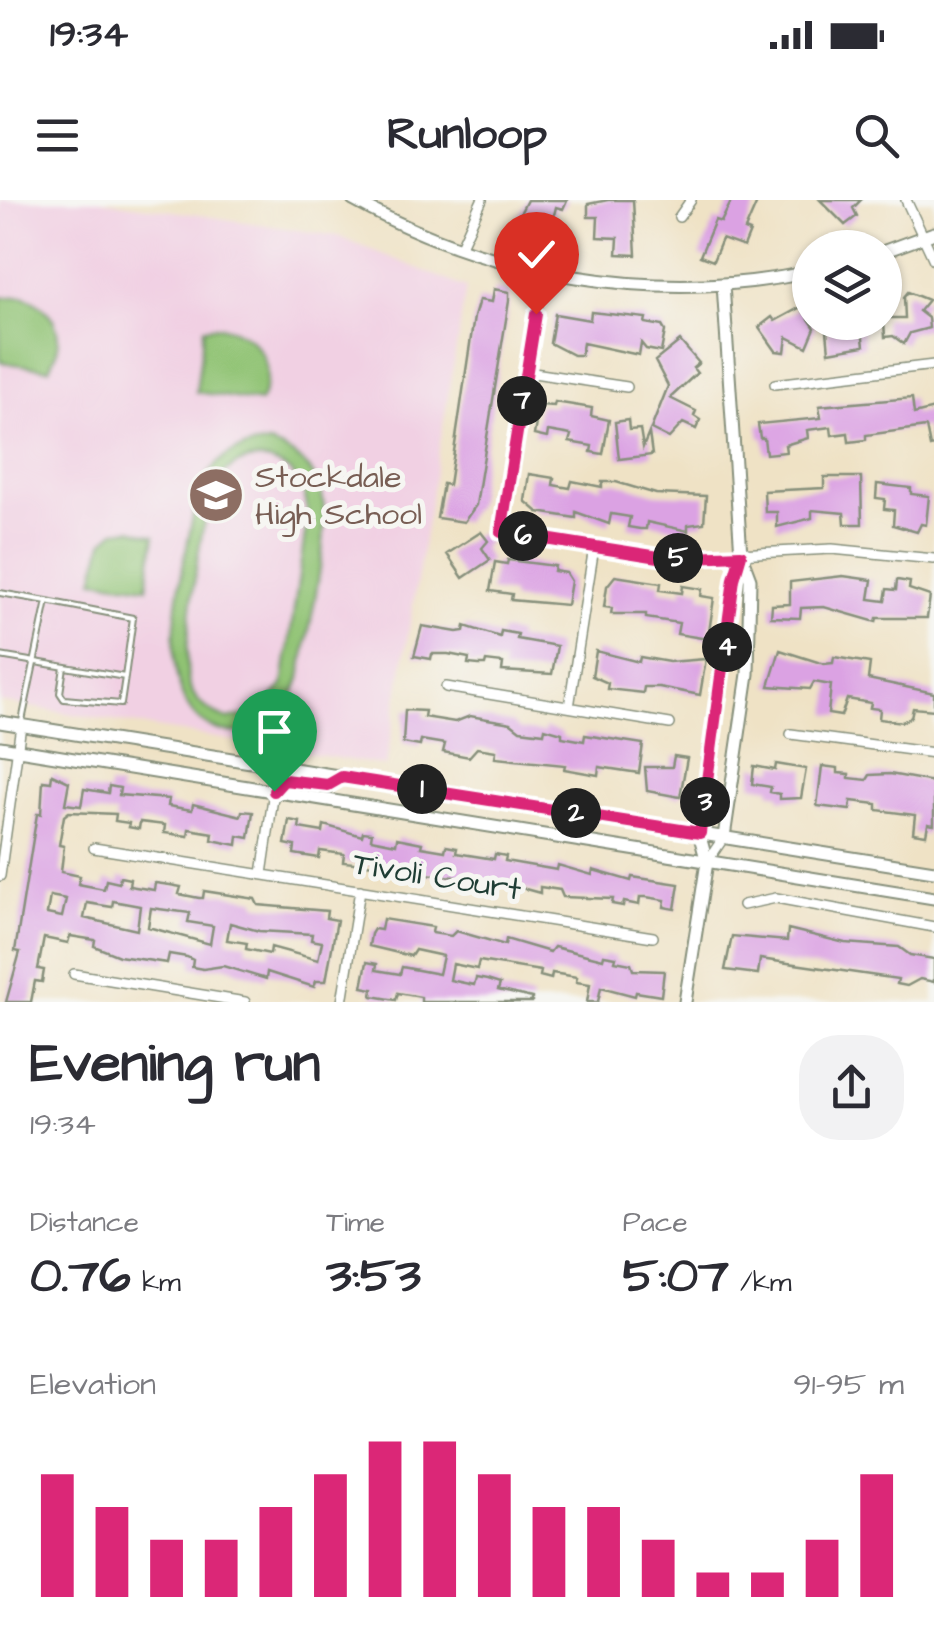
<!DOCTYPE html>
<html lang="en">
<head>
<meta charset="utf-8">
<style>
	body { margin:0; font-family:"Architects Daughter",sans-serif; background:#f2f2f3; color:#2b2b33; height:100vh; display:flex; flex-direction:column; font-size:38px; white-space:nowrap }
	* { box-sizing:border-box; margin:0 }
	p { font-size:32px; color:#7c7c81 }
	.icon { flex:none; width:55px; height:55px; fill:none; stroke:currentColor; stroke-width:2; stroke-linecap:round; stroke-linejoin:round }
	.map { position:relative; height:802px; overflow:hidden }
	.panel { display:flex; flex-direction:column; background:#fff; flex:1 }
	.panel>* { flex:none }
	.controls { position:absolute; left:792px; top:30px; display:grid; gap:20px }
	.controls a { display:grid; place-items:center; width:110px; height:110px; border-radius:50%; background:#fff; box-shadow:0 2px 8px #0004; font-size:50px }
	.pin { position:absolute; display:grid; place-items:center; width:85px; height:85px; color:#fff; margin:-102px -42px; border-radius:50% 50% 50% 0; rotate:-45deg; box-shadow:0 0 10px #0007 }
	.pin .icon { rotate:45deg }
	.km { position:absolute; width:50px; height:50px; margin:-25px; border-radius:50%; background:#222; color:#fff; font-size:28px; line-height:50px; text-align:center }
	.round { display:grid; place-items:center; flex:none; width:105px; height:105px; border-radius:40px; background:#f2f2f3 }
	.headline { display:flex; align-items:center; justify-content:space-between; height:170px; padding:0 30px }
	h1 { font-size:55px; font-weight:700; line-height:75px }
	.figures { display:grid; grid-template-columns:repeat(3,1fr); gap:15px; height:170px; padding:10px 30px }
	.figures div { display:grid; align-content:center }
	.figures b { font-size:50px; font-weight:700 }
	.figures small { font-size:28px; font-weight:400 }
	.figures p { font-size:28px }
	.chart { height:280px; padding:20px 30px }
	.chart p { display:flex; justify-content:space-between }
	.chart svg { width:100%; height:180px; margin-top:10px; stroke:#db2777; stroke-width:6 }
	.status { display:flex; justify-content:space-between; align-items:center; height:70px; padding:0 50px; background:#fff; direction:ltr }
	.status svg { height:28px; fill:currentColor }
	header { display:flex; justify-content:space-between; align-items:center; height:130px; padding:0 30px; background:#fff; font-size:45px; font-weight:700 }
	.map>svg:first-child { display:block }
</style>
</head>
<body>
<div class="status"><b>19:34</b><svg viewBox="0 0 49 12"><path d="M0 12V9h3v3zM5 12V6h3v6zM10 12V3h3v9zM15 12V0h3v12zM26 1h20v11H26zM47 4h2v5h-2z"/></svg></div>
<header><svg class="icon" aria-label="menu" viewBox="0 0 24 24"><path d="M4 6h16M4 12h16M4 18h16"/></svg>Runloop<svg class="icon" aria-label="search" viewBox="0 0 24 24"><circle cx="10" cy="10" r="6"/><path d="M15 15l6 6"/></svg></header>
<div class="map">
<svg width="934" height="802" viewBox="0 0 934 802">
	<rect width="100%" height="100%" fill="#f6f6f2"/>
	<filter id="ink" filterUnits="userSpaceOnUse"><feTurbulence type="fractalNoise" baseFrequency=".01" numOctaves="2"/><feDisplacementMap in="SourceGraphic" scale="20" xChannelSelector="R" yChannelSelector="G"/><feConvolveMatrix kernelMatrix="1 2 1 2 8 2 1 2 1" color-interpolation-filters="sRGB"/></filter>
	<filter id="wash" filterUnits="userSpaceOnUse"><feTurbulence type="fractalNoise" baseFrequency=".0048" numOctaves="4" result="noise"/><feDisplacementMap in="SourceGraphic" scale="40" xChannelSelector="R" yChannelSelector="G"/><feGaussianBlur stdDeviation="2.25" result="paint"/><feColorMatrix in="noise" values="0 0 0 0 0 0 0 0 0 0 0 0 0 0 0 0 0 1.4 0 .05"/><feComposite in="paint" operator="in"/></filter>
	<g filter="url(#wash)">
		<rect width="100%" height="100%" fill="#efe2c5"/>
		<path fill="#f1d0e3" d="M0,0H99L337,36L466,88L386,566L0,502Z"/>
		<path fill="#90c373" stroke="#588054" stroke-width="2.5" fill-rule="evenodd" d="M22,96C56,107 68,139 49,169L0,162V98Z
			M217,126C257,130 279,166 260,202L196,192L204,128Z
			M269,244C295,252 315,267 322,295C332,336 307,434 300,479C291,504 277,525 249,531C235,535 218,532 205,524C147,486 187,358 196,299C209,263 231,245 269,244ZM254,259C290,260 309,285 307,320L283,485L261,512L228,519C210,513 195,503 189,484C181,460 202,304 216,283C225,269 238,262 254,259Z
			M132,329L155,336L147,387L94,380L103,342L115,331Z"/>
		<g id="blocks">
			<path fill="#dba2e3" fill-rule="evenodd" d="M527,0H567L563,9L556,7L549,35L528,25L522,33L512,29Z
				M608,0H633L636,55L617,54L618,38L597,37L598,17H588V4Z
				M732,0H758L745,30L750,32L744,47L722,39L713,61L700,56L715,20L721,22Z
				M820,0H861L853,8L857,16L845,25Z
				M494,89L509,92V101L476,305L464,322L437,318L443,284L449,285L474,117L479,100L492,102Z
				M908,92L928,100L919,111L928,118L929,128L910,133L904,144L893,136L885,137L884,122L885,118H905L904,97Z
				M801,107L815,128L807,147L787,137L785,152L776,151L759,127L772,117L775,121Z
				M591,112L646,118L645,123L662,126L665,131L661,152L646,149L641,143L639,155L583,143L581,155H573L550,143L555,114L590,120Z
				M852,122H861L864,146L829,152L827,131L853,127Z
				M680,141L699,163L693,168L697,173L670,198L696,211L694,216L700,220L696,229L683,223L669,238L651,229L668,186L655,161Z
				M912,198L914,214L934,209V246L930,247L926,227L866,235V240L849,242L848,233L832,235L831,227L807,230L808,238L785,245L786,252L766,254L764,238H760L758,224L821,218L819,206Z
				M555,202L592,208L591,216L609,220L603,254L591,252L592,246L569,242L571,235L548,231L547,238L534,235L539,205L554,206Z
				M628,220L629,230L640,229L643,247L649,233L652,255L619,259L615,222Z
				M529,274L554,278L553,285L570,288L572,281L602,287V282H616L656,294L706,296L704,323L688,325V331L647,322L646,329H640L628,327L630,317L611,314L609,324L576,312V318L538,312L525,301Z
				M824,277H861L862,324H845L844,313L812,310V318L777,327V312H765L764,291L824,288Z
				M877,284L911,288V294L929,296L926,325L921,324L917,332L893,325L894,310L884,309L885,299L876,298Z
				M481,332L488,341L482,348L490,360L463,378L447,354Z
				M508,360L555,366L554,371L566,373L571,381L567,405L511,400L512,394L490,391L495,362L507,364Z
				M615,376L661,383L660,390L682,393L683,386L702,389L701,396L714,398L708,439L677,434L679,423L646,418V414H611L612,408L604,407L607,386Z
				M843,376L872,380L869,399L885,401L887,389L896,390L897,380L910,382L909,389L930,396L927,418H877L876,422L824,407L801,408L800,418L771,417L772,405L790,404V382Z
				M422,426L457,432L464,431L465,426L500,437L501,431L518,434L517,439L557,446L552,474L502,471L503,463L486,461L485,465H479L468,464L469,458L448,454H432L431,459L414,456Z
				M780,450L824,464L833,463L834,457L870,463L868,479L934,493V510L913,508L911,517L902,522L879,519L880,509L870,508L871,503L847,499L841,516L828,514L831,485L814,482L810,489L769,486Z
				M596,451L639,462L640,457L669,462L706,459L700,495L659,487H644L643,493L607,489L608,483L592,476Z
				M405,510L425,511L424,517L455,522L470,516L511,523L520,530L544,533L545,528L562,533V537L584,541L585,535L643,544L639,573L599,567L598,575L564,569L565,565L495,558L496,551L477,548L469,557L443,552L445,544L421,540L420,546L403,543Z
				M674,556L687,558L680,597L647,591L645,567H672Z
				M776,564L806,569L801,598L780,599V594L770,592L771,587L752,584L754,566L775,570Z
				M822,566L838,568V573L849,574V578L867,580L870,575L890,574L934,582V625L928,624L926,635L913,633L915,615L877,610V604L851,601L850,610L817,606Z
				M52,574L69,582L65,604L81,606L84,589L108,593L109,586L120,588L119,595L169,599L168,606L192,610L193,604L241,616L242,611L253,612L249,638L238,636L237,645L212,640L213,633L189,629L188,636L164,633L165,625L140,622L139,629L128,627L129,623L115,621L116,614L69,612L64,616L59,645L64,646L61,672L80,676L78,684L104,689L106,680L119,683L120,677L130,679L129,686L154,690L155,683L170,685L181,687L179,694L199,698H203L204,691L255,699L258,705L327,711L326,718L337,720L326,781H316L314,787L267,772L266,779L223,766L203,769L192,767L193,760L187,757L169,754L167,763L119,756L94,746L95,740L70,736L68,743L44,738L38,769L44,770L42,782L35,781L31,802H6L20,752L15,751L37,614H41L43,581L51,582ZM50,696L66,699L62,717L47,714ZM113,701L140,706L137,730L84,718L87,703L112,707ZM151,708L190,713L188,722L213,726L210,744L148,727ZM230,723L259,731L312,734L311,740L322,742L318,760L271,747L270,754L246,749L247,743L227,740Z
				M289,620L300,622L299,628L323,632L324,625L362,636L363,632L372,633L371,639L396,644L397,638L422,643L421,647L445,651L446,646L457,648L456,653L494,659L495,654L506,656L505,661L557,670L558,665L592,675L593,670L631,681L632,677L679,684L675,709L664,707L665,700L646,697H640L639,705L624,702L623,706L612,704L613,699L563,697L560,690L540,687V693L496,681L491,685L477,684L465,682L466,678L415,673L416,669L343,662L344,654L320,651L319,658L294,654L295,646L285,644Z
				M383,719L433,727L432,733L451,736L456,731L505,745L506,739L550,752L554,747L603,759L604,755L616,757L615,761L631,764L633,770L664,771L661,796L636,792L635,796L601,787L598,802H587L590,784L576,782L577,777L552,773L551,779L540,776L541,771L479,761L477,769L453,764L450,780L474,785L476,778L487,780L500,784L498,790L532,798V802H421V797L398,793L396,800L372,796L373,789L362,787L367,762L377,764L376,770L400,774L402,767L439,774L443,756L415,750L411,756L369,746L371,734L374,729L381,730Z
				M788,729L845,743L899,747L910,755L934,759V782L920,779L907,786L897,784L898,779L760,759L758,774L725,770L732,736L787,741Z"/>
		</g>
	</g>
	<g filter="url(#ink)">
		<use href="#blocks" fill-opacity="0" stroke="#87907c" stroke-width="2.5"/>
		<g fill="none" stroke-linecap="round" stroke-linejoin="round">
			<g stroke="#87907c" stroke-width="8">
				<path id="lane" d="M0,393L47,401
					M0,456L125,477L121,504L64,499L60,493L64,467
					M22,521L47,401L133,418L125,477"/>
			</g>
			<g stroke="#87907c" stroke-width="12">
				<path id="street" d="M906,0L934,60
					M679,17L691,0
					M460,48L482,0
					M543,71L501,332L665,358L832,349L934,359
					M527,172L627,187
					M775,184L934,165
					M446,487L670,524
					M569,507L594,347
					M791,534L934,553
					M94,648L653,737
					M707,662L724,637
					M262,674L274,591
					M0,676L21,525
					M743,705L776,698L934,727
					M74,774L245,802
					M342,802L360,690"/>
			</g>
			<g stroke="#87907c" stroke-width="15">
				<path id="secondary" d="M353,0C490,76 656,105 810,72
					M885,51L934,33
					M723,84L741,355L750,379L748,474L724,637
					M0,522L934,671
					M0,547L934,698
					M274,591L284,580L328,585L341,577
					M685,802L707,662L699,633L734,379L741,355"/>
			</g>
			<use href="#lane" stroke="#fff" stroke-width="4"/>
			<use href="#street" stroke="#fff" stroke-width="9"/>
			<use href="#secondary" stroke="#fff" stroke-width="11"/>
		</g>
	</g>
	<g fill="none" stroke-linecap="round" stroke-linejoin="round" filter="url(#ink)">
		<g stroke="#fff" stroke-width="20">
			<path id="route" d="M274,591L284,580L328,585L342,577L700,633L734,379L741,355L665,358L501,332L536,114"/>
		</g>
		<use href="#route" stroke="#db2777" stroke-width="12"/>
	</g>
	<defs>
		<g id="school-disc" transform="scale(2.875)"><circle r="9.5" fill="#8d6e63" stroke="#f6f6f2"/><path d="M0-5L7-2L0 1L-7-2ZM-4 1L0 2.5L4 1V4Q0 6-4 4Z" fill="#fff"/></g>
	</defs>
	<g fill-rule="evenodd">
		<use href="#school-disc" x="216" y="295"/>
	</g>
	<g text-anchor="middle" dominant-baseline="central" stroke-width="10" stroke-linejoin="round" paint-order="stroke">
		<g font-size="32" fill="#785e54" stroke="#f6f6f2" text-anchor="start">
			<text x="255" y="277">Stockdale<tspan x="255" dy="37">High School</tspan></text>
		</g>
		<g font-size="32" fill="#1f3d34" stroke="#f6f6f2">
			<text transform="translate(437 677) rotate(9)">Tivoli Court</text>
		</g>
	</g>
</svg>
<div class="controls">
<a><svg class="icon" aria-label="layers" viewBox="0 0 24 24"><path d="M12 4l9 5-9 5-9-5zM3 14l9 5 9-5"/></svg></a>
</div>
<div class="pin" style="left:274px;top:591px;background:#1e9e55"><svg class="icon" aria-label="arrive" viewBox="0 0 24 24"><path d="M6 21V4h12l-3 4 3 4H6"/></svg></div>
<div class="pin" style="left:536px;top:114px;background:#d93025"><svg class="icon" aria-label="check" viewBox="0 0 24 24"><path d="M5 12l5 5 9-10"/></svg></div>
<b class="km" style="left:422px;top:589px">1</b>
<b class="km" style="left:576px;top:613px">2</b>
<b class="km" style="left:705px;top:602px">3</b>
<b class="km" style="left:727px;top:447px">4</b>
<b class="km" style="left:678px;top:358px">5</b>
<b class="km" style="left:523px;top:336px">6</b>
<b class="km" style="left:522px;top:201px">7</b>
</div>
<section class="panel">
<div class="headline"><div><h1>Evening run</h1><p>19:34</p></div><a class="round"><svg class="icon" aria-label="share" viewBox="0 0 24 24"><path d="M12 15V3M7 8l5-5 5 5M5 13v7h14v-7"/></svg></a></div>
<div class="figures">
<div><p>Distance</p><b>0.76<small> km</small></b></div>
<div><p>Time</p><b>3:53</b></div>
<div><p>Pace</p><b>5:07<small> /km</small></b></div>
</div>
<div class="chart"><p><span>Elevation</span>91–95 m</p>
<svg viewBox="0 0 160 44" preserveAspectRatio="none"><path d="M5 44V14M15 44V22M25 44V30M35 44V30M45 44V22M55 44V14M65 44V6M75 44V6M85 44V14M95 44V22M105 44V22M115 44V30M125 44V38M135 44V38M145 44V30M155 44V14"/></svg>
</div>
</section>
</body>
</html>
